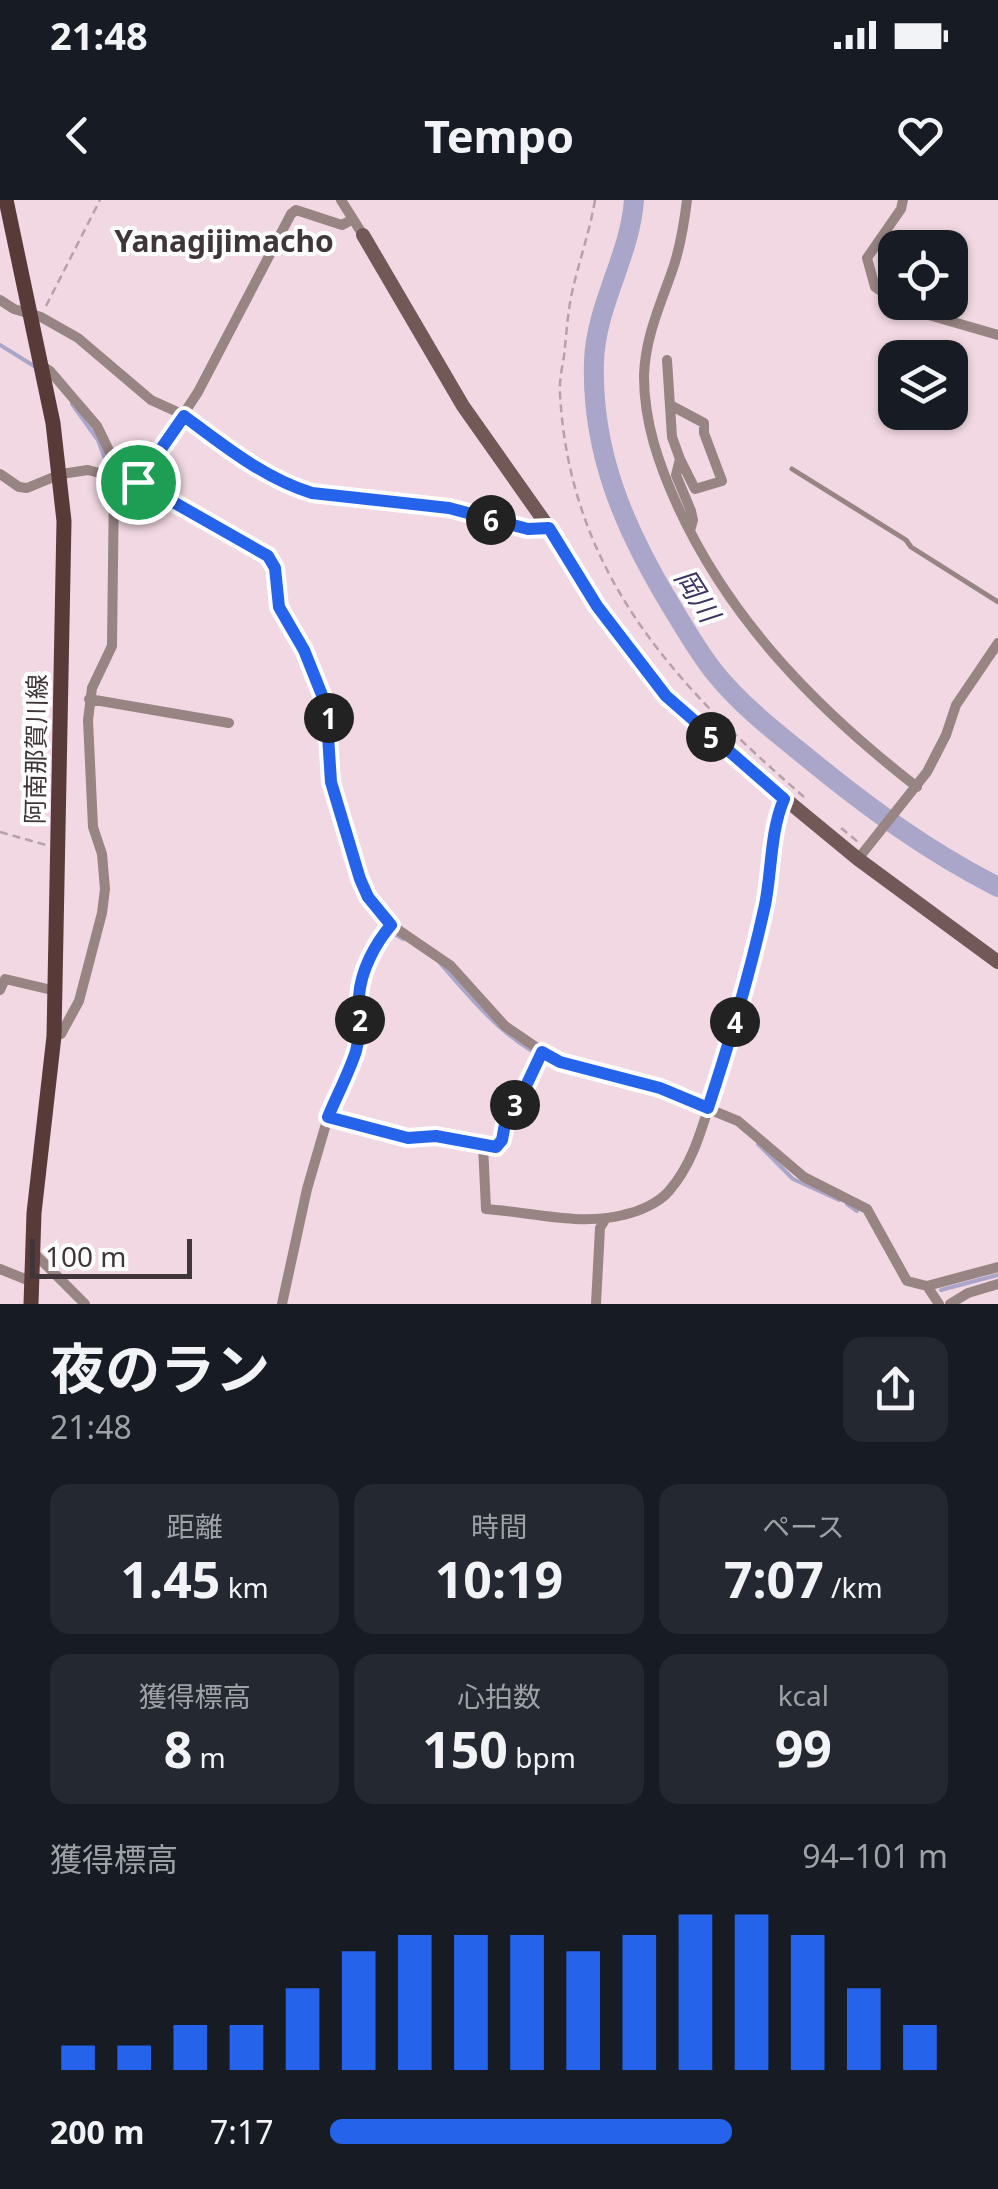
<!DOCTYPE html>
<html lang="ja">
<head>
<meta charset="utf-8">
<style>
	body { margin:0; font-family:"Noto Sans","Noto Sans JP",sans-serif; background:#242831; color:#f1f3f6; height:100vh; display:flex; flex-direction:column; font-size:38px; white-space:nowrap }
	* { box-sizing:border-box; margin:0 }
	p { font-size:32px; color:#9ea1a6 }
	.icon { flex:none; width:55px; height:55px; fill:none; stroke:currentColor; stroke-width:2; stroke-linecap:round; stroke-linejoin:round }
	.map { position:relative; height:1104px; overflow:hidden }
	.sheet { display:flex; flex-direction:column; background:#171b24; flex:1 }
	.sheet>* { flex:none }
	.tools { position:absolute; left:878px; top:30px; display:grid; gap:20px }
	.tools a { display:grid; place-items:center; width:90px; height:90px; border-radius:20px; background:#171b24; box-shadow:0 2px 8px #0004; font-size:50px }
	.scale { position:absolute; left:30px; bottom:25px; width:162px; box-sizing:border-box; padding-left:10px; border:5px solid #40363a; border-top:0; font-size:28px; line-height:35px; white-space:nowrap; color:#40363a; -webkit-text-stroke:8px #fff; paint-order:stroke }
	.pin { position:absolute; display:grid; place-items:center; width:85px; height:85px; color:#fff; margin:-42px; border:5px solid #fff; border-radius:50%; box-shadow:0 2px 10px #0007 }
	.km { position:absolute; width:50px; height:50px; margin:-25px; border-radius:50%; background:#222; color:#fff; font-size:28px; line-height:50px; text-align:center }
	.round { display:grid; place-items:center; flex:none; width:105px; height:105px; border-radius:20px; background:#242831 }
	.summary { display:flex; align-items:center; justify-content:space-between; height:170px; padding:0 50px }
	h1 { font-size:55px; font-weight:700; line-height:75px }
	.figures { display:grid; grid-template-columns:repeat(3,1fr); gap:15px; height:170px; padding:10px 50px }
	.figures div { display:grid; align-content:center; border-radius:20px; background:#242831; text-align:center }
	.figures b { font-size:50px; font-weight:700 }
	.figures small { font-size:28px; font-weight:400 }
	.figures p { font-size:28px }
	.chart { height:280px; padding:20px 50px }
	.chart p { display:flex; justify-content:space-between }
	.chart svg { width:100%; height:180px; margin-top:10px; stroke:#2563eb; stroke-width:6 }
	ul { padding:0 50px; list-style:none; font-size:32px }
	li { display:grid; grid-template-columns:160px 120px 1fr; align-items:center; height:75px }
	li i { height:25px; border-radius:12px; background:#2563eb }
	.status { display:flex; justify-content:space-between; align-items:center; height:70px; padding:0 50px; background:#171b24; direction:ltr }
	.status svg { height:28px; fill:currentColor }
	header { display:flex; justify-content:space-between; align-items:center; height:130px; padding:0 50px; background:#171b24; font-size:45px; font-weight:700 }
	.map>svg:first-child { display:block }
</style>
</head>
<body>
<div class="status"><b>21:48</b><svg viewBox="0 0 49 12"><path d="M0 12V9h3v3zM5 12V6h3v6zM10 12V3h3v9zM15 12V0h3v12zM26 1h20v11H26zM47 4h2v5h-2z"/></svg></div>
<header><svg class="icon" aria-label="back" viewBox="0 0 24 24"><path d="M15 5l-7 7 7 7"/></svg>Tempo<svg class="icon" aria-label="heart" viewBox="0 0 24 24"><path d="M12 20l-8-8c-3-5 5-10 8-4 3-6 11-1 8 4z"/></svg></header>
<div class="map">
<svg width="998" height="1104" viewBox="0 0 998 1104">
	<rect width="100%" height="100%" fill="#f2d8e2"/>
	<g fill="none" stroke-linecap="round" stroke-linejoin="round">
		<path stroke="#aaa6c9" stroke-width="4" d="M0,145L34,166
			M72,204L98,240L108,267L243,348
			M265,360L274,404
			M289,435L322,513
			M323,538L325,580L336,616
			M347,654C355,687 371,723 403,739
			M440,763C488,818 520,858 594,876
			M637,887L698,910
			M758,944L793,979L839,1000
			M847,1004L857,1011
			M941,1090L998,1075"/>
		<path stroke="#aaa6c9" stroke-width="20" d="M634,0C630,56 596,105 594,161C591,251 624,328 670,404C684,427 698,452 715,473C741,505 773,530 804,555C866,606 927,651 998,687"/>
		<path stroke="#b5a1a9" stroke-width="2.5" stroke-dasharray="8 5" stroke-linecap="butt" d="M595,0C589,36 576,69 570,103C567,121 566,139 564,156C562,168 559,182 560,194C570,374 676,486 804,597
			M46,106L100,0
			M841,628L858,642
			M0,632L46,645"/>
		<path stroke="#978483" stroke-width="5" d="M792,269L906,340L911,347L998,402"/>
		<path stroke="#978483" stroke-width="10" d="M341,0L363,35
			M687,0C684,25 680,50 671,74C659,108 645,139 644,176C644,223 659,265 678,307C731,422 818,510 917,587
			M0,100L14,109L41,117L78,138L151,200L184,215L270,274L312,293L449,308L528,329L549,328
			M895,101L875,87L867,58L901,9L903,0
			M897,102L908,109L998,135
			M667,160L672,237L680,259L676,275L691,311L693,320L690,331
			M42,166L50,171L97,226L118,269L268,357L275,368L279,407L304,450L326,505L331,582L359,679L368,697L391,725L451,766L505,826L543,852L560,861L660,889L738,921L804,977L867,1009L907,1081L927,1086L998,1067
			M672,206L704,223V233L722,281L695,289L680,259
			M0,274L19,287L27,288L61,274L88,270L114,277
			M139,282L198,192L291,14L296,10L342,25L353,19
			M89,499L229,523
			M858,659L927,572L946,535L956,505L998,443
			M0,790L5,779L56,791
			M54,836L61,834L79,801L102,713L105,689L102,654L93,627L88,520L92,488L112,446L114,282L118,269
			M328,917L407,938L436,936L496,947L502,940L508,909L517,905L543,852
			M483,945L486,1009C529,1012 579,1026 623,1015C638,1012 659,1003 669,991C695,961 703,923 715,887C738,817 759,746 771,673C776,648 774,623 784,599
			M32,1051L85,1104
			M0,1069L30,1081
			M927,1086L939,1104
			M282,1104L307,989L328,917L356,850L361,819L359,793L366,766L380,739L391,725
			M596,1104L600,1028L606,1018
			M950,1104L968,1093L998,1084"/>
		<path stroke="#725957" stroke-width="14" d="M363,35L463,206L549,328L597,406L666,496L716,542L858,659L998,762"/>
		<path stroke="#583b39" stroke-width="15" d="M6,0L53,223L64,321L54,836L34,1013L31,1104"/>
	</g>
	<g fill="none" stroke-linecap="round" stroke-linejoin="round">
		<g stroke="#fff" stroke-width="20">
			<path id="route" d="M184,216C223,245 265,279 312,293L449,308L528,329L549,328L597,406L666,496L784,599C770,632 772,670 765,705C750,774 730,841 708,908L660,888L560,862L542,852L517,905L508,908L502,940L496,947L436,936L408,938L328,917C337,895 349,873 356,851C361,833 358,814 359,796C361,770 375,744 391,725L368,697L360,679L331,582L326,505L304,450L279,407L275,368L268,356L138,282Z"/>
		</g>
		<use href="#route" stroke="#2563eb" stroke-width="12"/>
	</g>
	<g text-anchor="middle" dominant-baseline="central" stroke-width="8" stroke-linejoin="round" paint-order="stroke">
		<g font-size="25" fill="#40363a" stroke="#fff">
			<text transform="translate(35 549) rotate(-89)">阿南那賀川線</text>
		</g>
		<g font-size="28" font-style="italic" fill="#3c3463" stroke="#fff">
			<text transform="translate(698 395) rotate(58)">岡川</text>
		</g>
		<g font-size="30" font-weight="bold" fill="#40363a" stroke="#fff">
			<text x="224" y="40">Yanagijimacho</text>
		</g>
	</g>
</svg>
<div class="tools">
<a><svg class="icon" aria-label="locate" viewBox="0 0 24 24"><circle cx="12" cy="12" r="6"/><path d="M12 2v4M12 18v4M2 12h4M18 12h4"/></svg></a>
<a><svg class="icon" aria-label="layers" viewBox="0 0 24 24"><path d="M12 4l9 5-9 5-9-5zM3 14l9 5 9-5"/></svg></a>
</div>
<div class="scale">100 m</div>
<div class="pin" style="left:138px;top:282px;background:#1e9e55"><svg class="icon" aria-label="arrive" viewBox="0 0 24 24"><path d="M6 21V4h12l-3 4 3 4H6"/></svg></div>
<b class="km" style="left:329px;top:518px">1</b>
<b class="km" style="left:360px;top:820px">2</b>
<b class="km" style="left:515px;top:905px">3</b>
<b class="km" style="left:735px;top:822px">4</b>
<b class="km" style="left:711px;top:537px">5</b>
<b class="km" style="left:491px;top:320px">6</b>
</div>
<section class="sheet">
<div class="summary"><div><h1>夜のラン</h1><p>21:48</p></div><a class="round"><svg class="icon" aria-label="share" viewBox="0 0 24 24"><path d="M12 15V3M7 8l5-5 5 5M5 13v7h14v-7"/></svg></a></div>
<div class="figures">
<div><p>距離</p><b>1.45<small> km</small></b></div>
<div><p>時間</p><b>10:19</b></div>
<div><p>ペース</p><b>7:07<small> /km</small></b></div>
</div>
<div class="figures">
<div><p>獲得標高</p><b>8<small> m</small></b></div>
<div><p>心拍数</p><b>150<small> bpm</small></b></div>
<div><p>kcal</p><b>99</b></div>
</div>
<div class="chart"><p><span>獲得標高</span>94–101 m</p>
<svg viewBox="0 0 160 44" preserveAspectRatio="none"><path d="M5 44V38M15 44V38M25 44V33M35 44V33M45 44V24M55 44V15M65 44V11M75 44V11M85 44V11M95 44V15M105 44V11M115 44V6M125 44V6M135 44V11M145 44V24M155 44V33"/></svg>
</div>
<ul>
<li><b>200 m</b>7:17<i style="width:65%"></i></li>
</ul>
</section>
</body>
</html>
